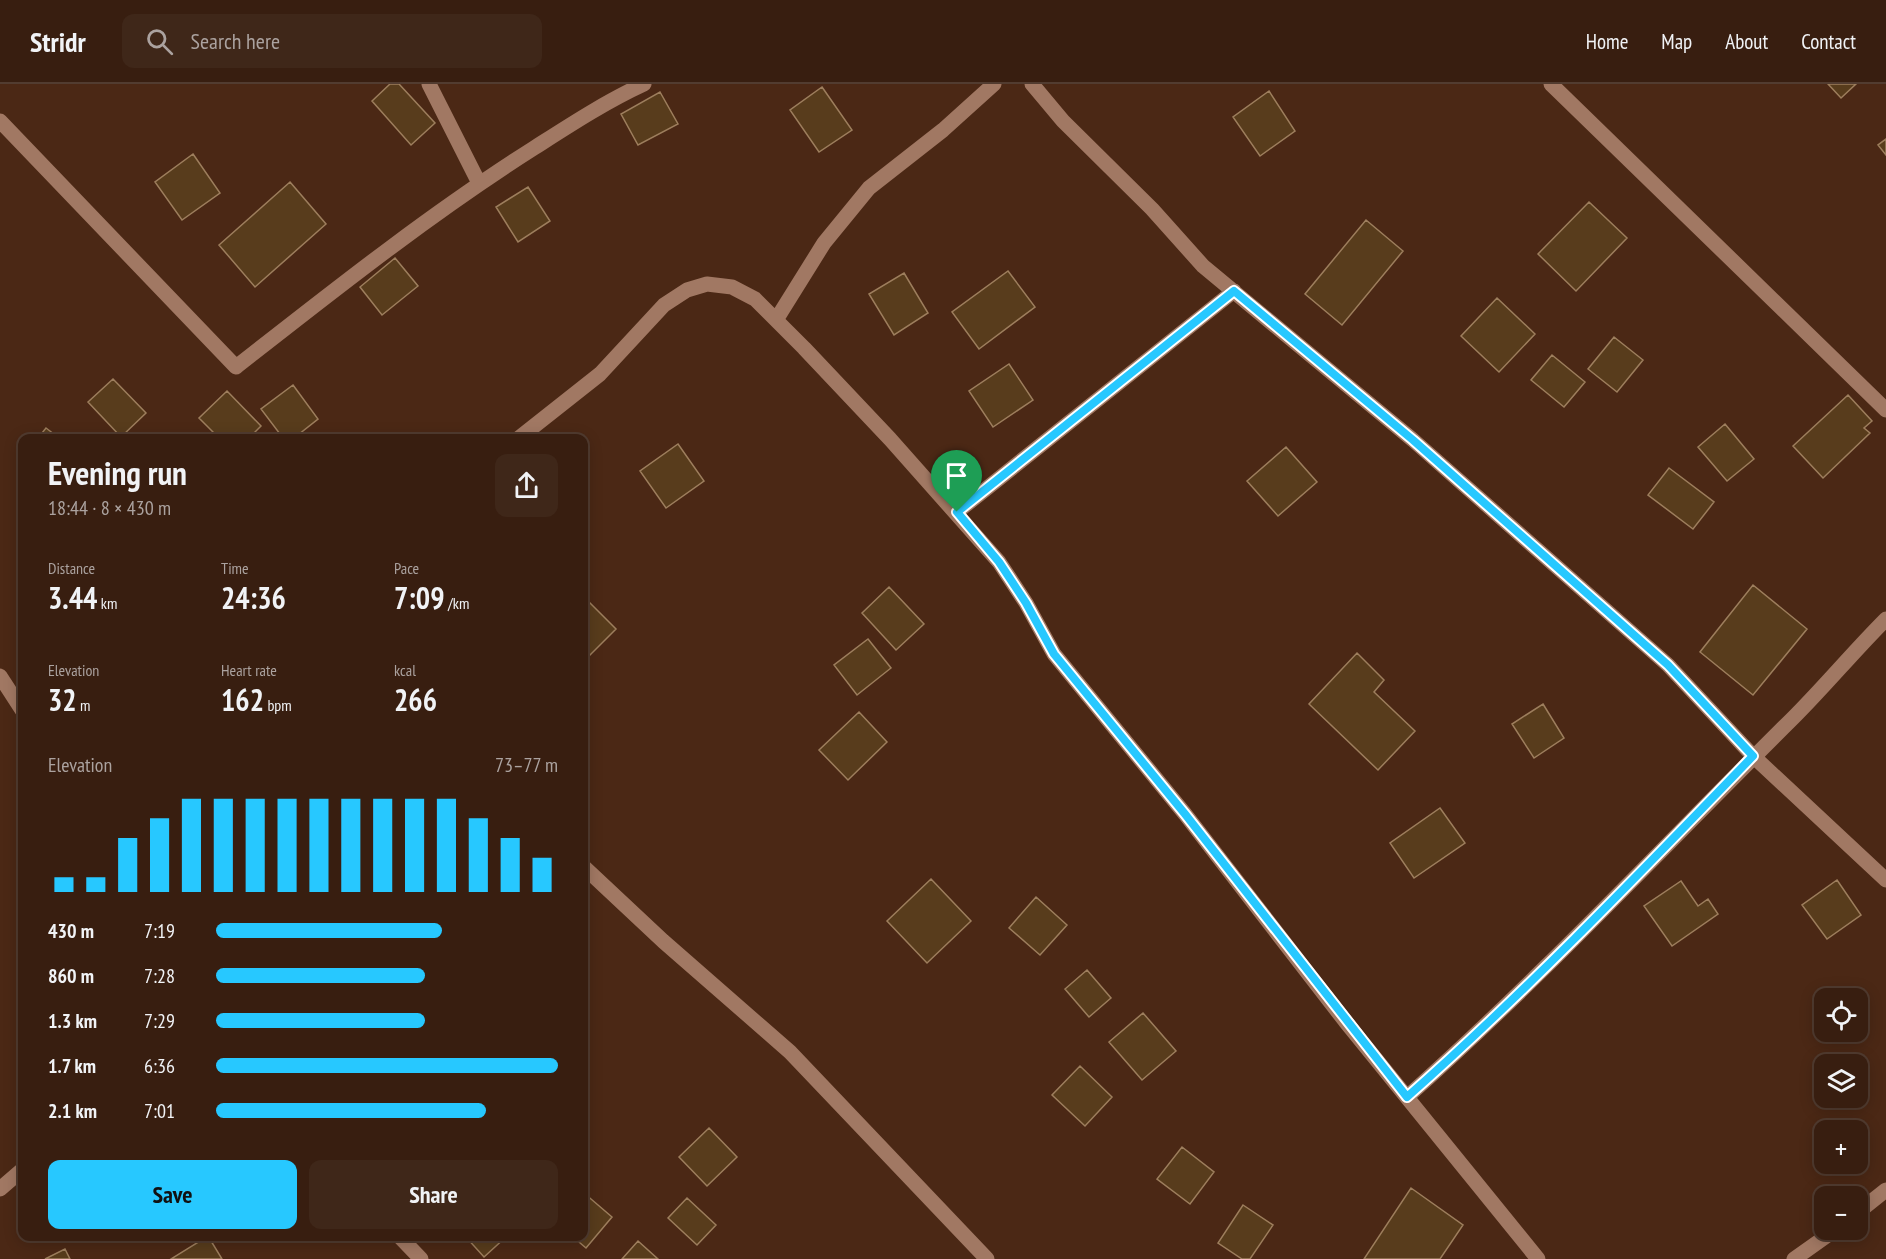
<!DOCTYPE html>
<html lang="en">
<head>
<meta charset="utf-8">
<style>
	body { margin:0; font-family:"PT Sans Narrow",sans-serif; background:#3f2719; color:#f1f3f6; height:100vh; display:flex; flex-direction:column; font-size:22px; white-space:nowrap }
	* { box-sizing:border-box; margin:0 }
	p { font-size:20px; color:#aba29f }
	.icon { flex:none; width:33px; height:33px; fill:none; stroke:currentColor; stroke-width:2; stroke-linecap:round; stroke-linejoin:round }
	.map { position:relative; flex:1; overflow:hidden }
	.panel { position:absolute; left:18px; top:350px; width:570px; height:807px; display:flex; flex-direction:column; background:#381e10; border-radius:12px; box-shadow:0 3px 15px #0003,0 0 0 2px #523c30 }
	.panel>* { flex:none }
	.fabs { position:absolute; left:1814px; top:904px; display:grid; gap:12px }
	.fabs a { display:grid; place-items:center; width:54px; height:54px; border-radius:12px; background:#381e10; box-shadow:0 3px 15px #0003,0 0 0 2px #523c30; font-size:30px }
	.pin { position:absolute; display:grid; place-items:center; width:51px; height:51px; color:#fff; margin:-62px -26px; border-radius:50% 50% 50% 0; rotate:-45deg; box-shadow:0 0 6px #0007 }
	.pin .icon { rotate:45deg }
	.round { display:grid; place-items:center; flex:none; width:63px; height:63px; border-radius:12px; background:#3f2719 }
	.overview { display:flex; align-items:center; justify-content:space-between; height:102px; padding:0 30px }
	h1 { font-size:33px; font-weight:700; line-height:45px }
	.metrics { display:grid; grid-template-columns:repeat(3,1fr); gap:9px; height:102px; padding:6px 30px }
	.metrics div { display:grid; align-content:center }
	.metrics b { font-size:30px; font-weight:700 }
	.metrics small { font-size:16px; font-weight:400 }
	.metrics p { font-size:16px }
	.chart { height:168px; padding:12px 30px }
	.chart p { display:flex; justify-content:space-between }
	.chart svg { width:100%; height:108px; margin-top:6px; stroke:#27c8ff; stroke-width:6 }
	.button { display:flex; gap:12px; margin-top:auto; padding:12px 30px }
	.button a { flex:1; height:69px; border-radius:12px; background:#27c8ff; color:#111; font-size:24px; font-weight:700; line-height:69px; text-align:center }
	.button a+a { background:#3f2719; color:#f1f3f6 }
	ul { padding:0 30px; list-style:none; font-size:20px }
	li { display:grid; grid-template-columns:96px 72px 1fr; align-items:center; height:45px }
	li i { height:15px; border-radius:8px; background:#27c8ff }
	header { display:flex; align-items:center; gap:36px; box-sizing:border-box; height:84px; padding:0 30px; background:#381e10; border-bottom:2px solid #523c30 }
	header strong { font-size:28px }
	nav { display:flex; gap:33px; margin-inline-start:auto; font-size:21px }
	.search { width:420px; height:54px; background:#3f2719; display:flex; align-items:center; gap:15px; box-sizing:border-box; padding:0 21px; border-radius:12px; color:#aba29f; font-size:22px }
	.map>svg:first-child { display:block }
</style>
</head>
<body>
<header>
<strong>Stridr</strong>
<div class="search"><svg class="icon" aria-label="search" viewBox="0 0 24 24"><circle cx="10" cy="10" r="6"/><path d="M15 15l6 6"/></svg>Search here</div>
<nav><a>Home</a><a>Map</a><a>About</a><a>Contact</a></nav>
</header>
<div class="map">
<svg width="1886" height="1175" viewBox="0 0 1886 1175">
	<rect width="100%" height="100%" fill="#4b2815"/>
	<path fill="#583c1c" stroke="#9d7e5d" stroke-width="1.5" d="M390,0H399L435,39L411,61L372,17Z
		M1828,0H1856L1841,14Z
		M822,3L852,46L819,68L790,26Z
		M1269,7L1295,47L1260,72L1233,33Z
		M660,8L678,40L638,61L621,30Z
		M1886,55V71L1878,61Z
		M193,70L220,109L182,136L155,98Z
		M290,98L326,140L255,203L219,161Z
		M528,103L550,137L518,158L496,123Z
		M1589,118L1627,154L1576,207L1538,170Z
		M1366,136L1403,167L1342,241L1305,210Z
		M395,174L418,202L382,231L360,203Z
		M1008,187L1035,223L979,265L952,228Z
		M904,189L928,229L894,251L869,210Z
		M1497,214L1535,250L1499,288L1461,252Z
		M1614,253L1643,276L1617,308L1588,285Z
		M1552,271L1585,298L1564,323L1531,296Z
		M1009,280L1033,316L993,343L969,307Z
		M113,295L146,329L121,353L88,318Z
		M293,301L318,335L294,354H283L261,325Z
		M227,307L261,342L249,354H219L199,334Z
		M1848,311L1872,337L1864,344L1870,349L1823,394L1793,362Z
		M1725,340L1754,375L1727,397L1698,363Z
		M46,344L59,354H38Z
		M678,360L704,397L666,424L640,387Z
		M1286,363L1317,398L1278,432L1247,397Z
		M1669,384L1714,418L1693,445L1648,411Z
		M1753,501L1807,545L1753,611L1700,568Z
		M889,503L924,540L896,566L862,529Z
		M585,514L616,545L588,573L584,569Z
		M868,555L891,584L857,611L834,581Z
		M1357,569L1384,596L1374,608L1415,647L1378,686L1309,620Z
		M1543,620L1564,654L1534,674L1512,640Z
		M859,628L887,658L848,696L819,666Z
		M1440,724L1465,759L1414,794L1390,759Z
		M931,795L971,837L927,879L887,837Z
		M1837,796L1861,831L1827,855L1802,821Z
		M1681,797L1698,822L1708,815L1718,830L1672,862L1644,822Z
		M1036,813L1067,841L1040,871L1009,844Z
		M1087,886L1111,914L1089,933L1065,905Z
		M1143,929L1176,967L1142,996L1109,958Z
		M1080,982L1112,1013L1085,1042L1052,1011Z
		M709,1044L737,1073L707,1102L679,1073Z
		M1182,1063L1214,1088L1190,1120L1157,1095Z
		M1411,1104L1463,1141L1440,1175H1364Z
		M584,1109L612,1133L586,1164L572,1152H584Z
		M687,1114L716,1141L697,1161L668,1134Z
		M1243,1121L1273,1141L1250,1175H1242L1218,1159Z
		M208,1152L222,1175H171Z
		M465,1152H507L484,1173Z
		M638,1157L658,1175H622Z
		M65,1165L70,1175H45Z"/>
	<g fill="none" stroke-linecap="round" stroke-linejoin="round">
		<path stroke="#a17863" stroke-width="15" d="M429,0L479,99
			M1032,0L1063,37L1152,125L1203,182L1413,356L1668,581L1753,672L1886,796
			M1551,0L1886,326
			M0,37L236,283C333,207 430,130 534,64C570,41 605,18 644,0
			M776,236L824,159L869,104L943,46L994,0
			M519,354L600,290L664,221L687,206L707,200L732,203L755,215L804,264L890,355L999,478L1026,519L1054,570L1185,730L1345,937L1538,1175
			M957,428L1234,207
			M0,592L22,626
			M584,783L663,857L790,968L987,1175
			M1407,1013C1542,893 1665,761 1793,634C1825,602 1854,567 1886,535
			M0,1105L22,1086
			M1857,1129L1886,1106
			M399,1152L421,1175
			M1794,1175L1835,1146"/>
	</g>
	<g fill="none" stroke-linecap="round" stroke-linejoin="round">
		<g stroke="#fff" stroke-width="12">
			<path id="route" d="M1234,207L1413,356L1668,581L1753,672C1640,789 1528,906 1407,1013L1185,730L1054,570L1026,519L999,478L957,428Z"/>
		</g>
		<use href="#route" stroke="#27c8ff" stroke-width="8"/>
	</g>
</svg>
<div class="fabs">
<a><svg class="icon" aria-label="locate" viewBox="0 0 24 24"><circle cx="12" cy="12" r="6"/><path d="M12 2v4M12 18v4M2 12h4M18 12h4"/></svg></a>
<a><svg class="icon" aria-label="layers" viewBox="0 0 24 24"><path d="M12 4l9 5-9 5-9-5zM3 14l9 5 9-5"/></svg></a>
<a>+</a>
<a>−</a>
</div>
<div class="pin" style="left:957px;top:428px;background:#1e9e55"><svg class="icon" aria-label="arrive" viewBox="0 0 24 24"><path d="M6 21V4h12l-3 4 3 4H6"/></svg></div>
<section class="panel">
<div class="overview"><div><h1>Evening run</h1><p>18:44 · 8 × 430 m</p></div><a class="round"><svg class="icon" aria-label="share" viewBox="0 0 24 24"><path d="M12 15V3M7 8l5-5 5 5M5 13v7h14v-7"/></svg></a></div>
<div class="metrics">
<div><p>Distance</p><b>3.44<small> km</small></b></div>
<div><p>Time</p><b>24:36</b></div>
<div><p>Pace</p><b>7:09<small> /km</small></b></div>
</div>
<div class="metrics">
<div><p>Elevation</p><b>32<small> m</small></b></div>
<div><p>Heart rate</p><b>162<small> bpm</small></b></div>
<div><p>kcal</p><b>266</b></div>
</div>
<div class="chart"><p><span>Elevation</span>73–77 m</p>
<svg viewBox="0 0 160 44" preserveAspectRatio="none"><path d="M5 44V38M15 44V38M25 44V22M35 44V14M45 44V6M55 44V6M65 44V6M75 44V6M85 44V6M95 44V6M105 44V6M115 44V6M125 44V6M135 44V14M145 44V22M155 44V30"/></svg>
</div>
<ul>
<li><b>430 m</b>7:19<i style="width:66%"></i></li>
<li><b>860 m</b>7:28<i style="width:61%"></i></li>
<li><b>1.3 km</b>7:29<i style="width:61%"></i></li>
<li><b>1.7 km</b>6:36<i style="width:100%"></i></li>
<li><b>2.1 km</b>7:01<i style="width:79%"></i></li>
</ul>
<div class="button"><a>Save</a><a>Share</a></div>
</section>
</div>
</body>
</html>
